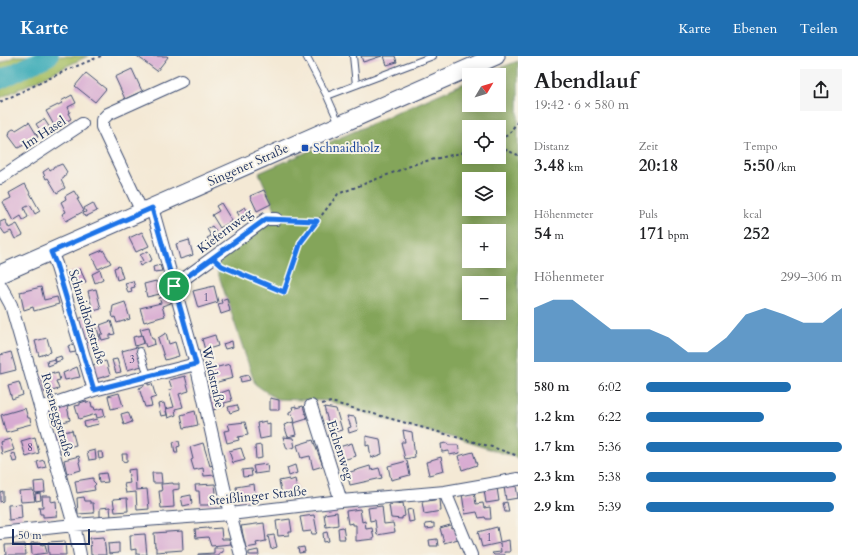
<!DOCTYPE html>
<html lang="de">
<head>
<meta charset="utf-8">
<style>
	body { margin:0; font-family:Cardo,serif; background:#f6f6f6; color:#202124; height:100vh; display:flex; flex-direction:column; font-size:15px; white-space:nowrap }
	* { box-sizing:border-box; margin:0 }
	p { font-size:13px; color:#757577 }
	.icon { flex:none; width:22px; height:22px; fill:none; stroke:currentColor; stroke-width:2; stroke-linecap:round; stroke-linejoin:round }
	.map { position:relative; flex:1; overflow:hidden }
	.drawer { display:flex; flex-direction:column; background:#fff; width:340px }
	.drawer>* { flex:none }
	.needle { width:26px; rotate:52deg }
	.fabs { position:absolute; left:462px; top:12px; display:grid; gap:8px }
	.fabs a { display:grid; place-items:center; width:44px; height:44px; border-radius:0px; background:#fff; box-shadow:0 2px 10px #0003; font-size:20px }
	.scale { position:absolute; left:12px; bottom:10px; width:78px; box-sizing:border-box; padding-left:4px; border:2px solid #1b2f5e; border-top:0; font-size:11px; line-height:14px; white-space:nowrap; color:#1b2f5e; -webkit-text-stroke:3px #f7f3e8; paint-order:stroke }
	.pin { position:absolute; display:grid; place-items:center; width:34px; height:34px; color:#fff; margin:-17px; border:2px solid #fff; border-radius:50%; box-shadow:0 1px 4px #0007 }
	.round { display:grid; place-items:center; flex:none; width:42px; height:42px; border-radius:0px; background:#f6f6f6 }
	.overview { display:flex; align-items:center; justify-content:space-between; height:68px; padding:0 16px }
	h1 { font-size:22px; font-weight:800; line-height:30px }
	.metrics { display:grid; grid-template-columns:repeat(3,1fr); gap:6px; height:68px; padding:4px 16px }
	.metrics div { display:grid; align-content:center }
	.metrics b { font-size:17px; font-weight:800 }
	.metrics small { font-size:11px; font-weight:400 }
	.metrics p { font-size:11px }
	.chart { height:112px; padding:8px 16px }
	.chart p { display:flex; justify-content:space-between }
	.chart svg { width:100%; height:72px; margin-top:4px; fill:#1f6fb2; opacity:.7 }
	ul { padding:0 16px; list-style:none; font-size:13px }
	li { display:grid; grid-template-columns:64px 48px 1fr; align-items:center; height:30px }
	li i { height:10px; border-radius:5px; background:#1f6fb2 }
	header { display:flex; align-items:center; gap:24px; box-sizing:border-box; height:56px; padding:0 20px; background:#1f6fb2; color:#fff }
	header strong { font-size:19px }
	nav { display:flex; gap:22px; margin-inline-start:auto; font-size:14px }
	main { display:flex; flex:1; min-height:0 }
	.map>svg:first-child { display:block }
</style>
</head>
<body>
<header>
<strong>Karte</strong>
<nav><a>Karte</a><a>Ebenen</a><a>Teilen</a></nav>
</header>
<main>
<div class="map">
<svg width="518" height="499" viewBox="0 0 518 499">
	<rect width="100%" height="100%" fill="#f7f3e8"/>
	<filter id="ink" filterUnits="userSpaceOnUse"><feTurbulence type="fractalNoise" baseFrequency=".025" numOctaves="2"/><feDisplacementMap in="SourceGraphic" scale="8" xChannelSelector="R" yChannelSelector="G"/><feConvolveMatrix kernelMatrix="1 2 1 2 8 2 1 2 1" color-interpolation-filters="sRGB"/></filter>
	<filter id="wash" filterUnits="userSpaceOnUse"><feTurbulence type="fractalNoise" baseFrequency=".012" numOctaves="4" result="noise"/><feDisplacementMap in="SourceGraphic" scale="16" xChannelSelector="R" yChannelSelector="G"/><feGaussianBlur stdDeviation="0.9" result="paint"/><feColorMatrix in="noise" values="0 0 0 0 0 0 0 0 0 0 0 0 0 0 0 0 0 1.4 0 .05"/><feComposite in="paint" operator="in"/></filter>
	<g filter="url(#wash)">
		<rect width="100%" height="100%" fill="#f4e9d5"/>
		<path fill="#a5be64" stroke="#607661" d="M15,0H88L0,42V8Z"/>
		<path fill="#84a55a" stroke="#506a5c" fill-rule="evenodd" d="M518,5V402L454,382L392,366L329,345L276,343L255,328L213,202L276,155L259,117L469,25V49H499V19H482ZM469,71H499V101H469ZM469,123H499V153H469ZM469,175H499V205H469ZM469,227H499V257H469Z"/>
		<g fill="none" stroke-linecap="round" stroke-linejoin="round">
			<path stroke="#3aabb7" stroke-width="19" d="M0,24L49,0"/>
		</g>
		<g id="blocks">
			<path fill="#d8acd2" d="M137,0H167L168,1L157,15Z
				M361,0H382L363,6Z
				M384,0H395L397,6L387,9Z
				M132,13L142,35L125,43L115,21Z
				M86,17L106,33L95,46L75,30Z
				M72,39L76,47L68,51L70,56L68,57L71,63L55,71L46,55L62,47L61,45Z
				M44,63L50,72L42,77L36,68Z
				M29,66L38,81L23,88L24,89L18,92L9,80L10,75L13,73L16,74Z
				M62,108L67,116L64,122L61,124L65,132L57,137L48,122L46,123L43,116L49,112L50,114L53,112L54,110H57Z
				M25,128L40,155L35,158L30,149L24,152L28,161L23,164L21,160L13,165L3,146L11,142L9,137Z
				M264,134L271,148L257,155L250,140Z
				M74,135L79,143H77L84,155L66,165L62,158L66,156L61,146L66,143L65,140Z
				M93,147L97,155L85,161L83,157L86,156L84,152Z
				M221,147L232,165L220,172L212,159L219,155L216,150Z
				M245,151L250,159L242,164L237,156Z
				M5,164L9,172L17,168L23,179L15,183L11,175L5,178L0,171V166Z
				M212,170L217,177L212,181L216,188L212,190L207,182L211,180L207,173Z
				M142,176L149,190L136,196L129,182Z
				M189,184L193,199L180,203L176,188Z
				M103,194L111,207L98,213L91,199Z
				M148,195L152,204L140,210L139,207L143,205L140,199Z
				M160,209L162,215L154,216L153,211Z
				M119,210L123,222L117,224L114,212Z
				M80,213L86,226L70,233L64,219Z
				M100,214L103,223L95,227L92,218Z
				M133,225L135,231L131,232L132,236L128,237L125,227Z
				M156,225L160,238L147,241L144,228Z
				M214,230L218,246L198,252L193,235Z
				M41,231L44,244L57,241L59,248L34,255L33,251L24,254L20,236Z
				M96,233L101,253L93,255L88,235Z
				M169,239L171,247L162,250L165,260L144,266L140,252L161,247L159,242Z
				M227,242L230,255L221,258L218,248L222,247L221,244Z
				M125,246L130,263L117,267L115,261L113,262L112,256L113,250Z
				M92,259L93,262H92L95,273L97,272L100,283L96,284L98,289L92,290L90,286L85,287L77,263Z
				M111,265L115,278L110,279V282L102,284L100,278H103L100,269Z
				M149,271L152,283H154L155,288L146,291L140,273Z
				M166,277L169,288L175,286L179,300L165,304L158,282Z
				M142,279L144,287L135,290L133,281Z
				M215,279L218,290L205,294L202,283Z
				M47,282L51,296L39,300L35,285Z
				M232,285L233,291L225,293L223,288Z
				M74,288L76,296L70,297L68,290Z
				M137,291L142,310L127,314L122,295Z
				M11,296L16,314L0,318V299Z
				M61,300L62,304L56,306L55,302Z
				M54,303L56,307L48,310L47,305Z
				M117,303L121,316L116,317L112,304Z
				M106,305L110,319L96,323L92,309Z
				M230,308L233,322L214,327L210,313Z
				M77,311L80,321L65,324L63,317Z
				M54,316V318L58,317L60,324L56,325L59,333L45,337L41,320Z
				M248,319L250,324L241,326L240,321Z
				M185,320L189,335L179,338L183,351L175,353L176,359L168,362L166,353L174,351L169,334L172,333L169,324Z
				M19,326L23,339L12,343L8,329Z
				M144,327H148V329L152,328L156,341L150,343L152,350L145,351L139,332L144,330Z
				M229,334L232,345L224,347L225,350L213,354L209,341Z
				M119,337L123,350L111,353L108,340Z
				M270,342L279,344V354H270Z
				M86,345L87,347L91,346L92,351H94L95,354L103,352L105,360L97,362L96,358L79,363L75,350L80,349V347Z
				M164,347L167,359L161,360L158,348Z
				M237,349L239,354L230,357L228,351Z
				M67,350L70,364L54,369L50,355Z
				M296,350V352L303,350L307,363L294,367L292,358L289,359V356L293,354L292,351Z
				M324,351L336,353L342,374L331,377Z
				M25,352L28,362H30L31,368L16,372L17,374L6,377L1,359Z
				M195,355L198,369L184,372L181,359Z
				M128,356L132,366L124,369L121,358Z
				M347,360L355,361L358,374L349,377L348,372L351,371Z
				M97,363L99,368L85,371L84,366Z
				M266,365V368L270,367V381L260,383L257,367Z
				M245,366L248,379L238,381L239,384L227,387L224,375L230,374L228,368Z
				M293,366L296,379L288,381L284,369Z
				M72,374L76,389L60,393L57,378Z
				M403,374L412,376L415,401L405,403L401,386H405Z
				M366,380L380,383L382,398L371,402L369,389L366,390Z
				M35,381L39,397L26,401L21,385Z
				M283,381L293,382L295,391L287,393Z
				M10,383L14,394L2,398L0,386Z
				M313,384L323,410L313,413L310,400L301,402L297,389Z
				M179,385L180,390L177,391L178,397H175L173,386Z
				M203,387L210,410L213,409L215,419L204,420L203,412L194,414L191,404L193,403L190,391Z
				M352,387L356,400L340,405L336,392Z
				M447,387L448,389H458L460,397L449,399V395L442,396L441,388Z
				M261,389L262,402L256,403L255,390Z
				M241,392L245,404L233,407L229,395Z
				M95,394L96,403L89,404L87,396Z
				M98,396H102L103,402L99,403Z
				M473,396L477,409L462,414L458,400Z
				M15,397L17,405L13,406L11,398Z
				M122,398H127V405L123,406Z
				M79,400L80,405L79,406L81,414L67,418L64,404Z
				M441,401L444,415L429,419L426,406L431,405V404Z
				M44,404L46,411L39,413L37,406Z
				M407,405L410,419L391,424L388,410Z
				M267,408L268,416L255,418L253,410Z
				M295,409L297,417L289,420L287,412Z
				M370,410L371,414L379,412L382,422L350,429L347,417Z
				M135,413L136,434L147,433L149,453L137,454L136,436L126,437L124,428L130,427L128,414Z
				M251,413L252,420L243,421L242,414Z
				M106,417L108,426L99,427L98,418Z
				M152,417H161L162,427H153Z
				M93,422V425L96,428L94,430L95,434L77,437L75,425Z
				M289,423V425L295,423L298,436L282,439L279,425Z
				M44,425L45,436L35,437L34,426Z
				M173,427V428H179V433L173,434L174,451L161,452L159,435H162L161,428Z
				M215,428L217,447L211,448V449H200L199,435H196L195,429Z
				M254,428L255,437H252L253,443L238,445L236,431Z
				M516,430L518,442L506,444L504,431Z
				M497,432L499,445L486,447L484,434Z
				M33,434L35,445L21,446L19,435Z
				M3,435V445L0,446V436Z
				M474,436L476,448L483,447L484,452L490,451L491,463H486L485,461L479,462L477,456L465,458L462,438Z
				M40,437L41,444L36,445L35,438Z
				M191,439L192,448L183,450L181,441Z
				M42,440H51V446L56,445L57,460L43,461V458H40L39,451H43Z
				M84,441L85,445H90V447H93L94,457L78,458L77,442Z
				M127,442L128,455L115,456L113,443Z
				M440,443L441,455L424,458L422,446Z
				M507,446L509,456H505L503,447Z
				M403,447L405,460L402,461V463L391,462L389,449Z
				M21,448L22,462L9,464L8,449Z
				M382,450L384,468L393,467L395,476L377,479L375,464L370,465L368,452Z
				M110,451L111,461L100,462V452Z
				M360,453L362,466L365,465L366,473L372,472L374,483L356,485V469H353V467L348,468L346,455Z
				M412,453L414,465L409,466L407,454Z
				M337,456L338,469L326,471L324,458Z
				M314,459L317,475L316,478H312L311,475L303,476L300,461Z
				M290,463L292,476H289V479L278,480L276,465Z
				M264,467L266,485L256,487L257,490L246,492L241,470Z
				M434,467V472L426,473L425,468Z
				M450,469L451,472L454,471L458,483L444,487L440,472Z
				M343,471L345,483H339L338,472Z
				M497,471L500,486L509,484L510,496H504L505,499H494L492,497L501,496L500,487L482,491L478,476Z
				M208,472V473L221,472L222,483H229L231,488L211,490L208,481L196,482L195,473Z
				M182,475L183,494L156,496V491H155L154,477Z
				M327,476L329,485L324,486L323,477Z
				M145,478L147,499L136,498V493L131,494L130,479Z
				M274,479L277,491L271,493L268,480Z
				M104,481L106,499H91L90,482Z
				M437,483L438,490H430L429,484Z
				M65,485L66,499H49L48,486Z
				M41,486L42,489L45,488L47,497L32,499L31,487Z
				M119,487V497L109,498L108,488Z
				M25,488L26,499H6L5,489Z
				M304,491L305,496L299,497L298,492Z
				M214,492H223V496L219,497V499H198V498L214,497Z
				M258,494L259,499H249V496Z"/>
		</g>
	</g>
	<g filter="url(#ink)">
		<use href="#blocks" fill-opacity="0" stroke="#3c4b70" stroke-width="1"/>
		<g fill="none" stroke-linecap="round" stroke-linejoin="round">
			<g stroke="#3c4b70" stroke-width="8">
				<path id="lane" d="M306,0L327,40L339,67
					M353,0L356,29
					M327,40L433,0
					M140,295L148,320"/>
			</g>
			<g stroke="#3c4b70" stroke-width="14">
				<path id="street" d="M0,122L82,68
					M152,152L196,308L230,458L241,499
					M142,156L102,71V64L108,58L181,25
					M51,196L56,208L94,334
					M0,229L11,249L74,469L80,499
					M174,230L266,163H276
					M311,350L341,445
					M41,352L94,334L196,308
					M445,436L471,499
					M0,477L74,469L230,458L341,445L445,436L518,423"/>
			</g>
			<g stroke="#3c4b70" stroke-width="19">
				<path id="secondary" d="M0,218L496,0"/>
			</g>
			<path stroke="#3c4b70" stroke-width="2" stroke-dasharray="3 3" stroke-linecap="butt" d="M0,46L65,15L101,0
				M499,83L508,79L518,65
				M499,91L518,99
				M286,164L317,165
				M221,209L285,236L301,186L338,138L418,107L469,95
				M322,348L331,346L492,391L518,400"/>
			<use href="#lane" stroke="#fff" stroke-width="6"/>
			<use href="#street" stroke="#fff" stroke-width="12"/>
			<use href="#secondary" stroke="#fff" stroke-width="17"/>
		</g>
	</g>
	<g fill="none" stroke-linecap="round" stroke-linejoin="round" filter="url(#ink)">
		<g stroke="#fff" stroke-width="8">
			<path id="route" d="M174,230L196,308L94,334L56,208L51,196L152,152L174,230L213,202L222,210L284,236L301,186L317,165L266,163L174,230"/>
		</g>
		<use href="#route" stroke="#1a73e8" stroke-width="5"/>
	</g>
	<rect fill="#1a4fb4" stroke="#f7f3e8" stroke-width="1.5" x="301" y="88" width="8" height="8" rx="2"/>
	<g text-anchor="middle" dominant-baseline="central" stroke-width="4" stroke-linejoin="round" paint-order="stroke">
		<g font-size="11" fill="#4a4e7b">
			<text x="206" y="241">1</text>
			<text x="132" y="303">3</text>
			<text x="30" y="391">8</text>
			<text x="489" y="481">1</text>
		</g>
		<g font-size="13" fill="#1b2f5e" stroke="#f7f3e8">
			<text transform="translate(44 77) rotate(-33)">Im Hasel</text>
			<text transform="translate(248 109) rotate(-24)">Singener Straße</text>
			<text transform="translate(225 175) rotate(-37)">Kiefernweg</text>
			<text transform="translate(87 261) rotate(73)">Schnaidholzstraße</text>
			<text transform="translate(213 321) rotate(77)">Waldstraße</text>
			<text transform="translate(57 359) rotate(74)">Roseneggstraße</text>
			<text transform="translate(340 394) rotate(72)">Eichenweg</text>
			<text transform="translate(258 440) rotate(-6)">Steißlinger Straße</text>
		</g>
		<g font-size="13" fill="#164399" stroke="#f7f3e8" text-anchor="start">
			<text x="313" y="92">Schnaidholz</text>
		</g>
	</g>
</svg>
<div class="fabs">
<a><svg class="needle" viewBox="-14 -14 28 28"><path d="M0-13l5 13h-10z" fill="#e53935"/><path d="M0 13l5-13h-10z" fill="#757577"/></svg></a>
<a><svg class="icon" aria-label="locate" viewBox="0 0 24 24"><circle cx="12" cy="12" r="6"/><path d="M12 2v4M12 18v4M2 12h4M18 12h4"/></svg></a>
<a><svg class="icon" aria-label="layers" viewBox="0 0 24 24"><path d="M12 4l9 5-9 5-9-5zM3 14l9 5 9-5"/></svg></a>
<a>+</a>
<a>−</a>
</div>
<div class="scale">50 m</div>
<div class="pin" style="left:174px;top:230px;background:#1e9e55"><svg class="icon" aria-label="arrive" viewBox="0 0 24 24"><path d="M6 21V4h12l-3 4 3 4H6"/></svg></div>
</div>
<section class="drawer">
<div class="overview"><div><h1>Abendlauf</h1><p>19:42 · 6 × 580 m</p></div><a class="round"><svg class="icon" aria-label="share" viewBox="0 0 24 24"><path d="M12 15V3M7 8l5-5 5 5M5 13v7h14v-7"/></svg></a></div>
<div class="metrics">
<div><p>Distanz</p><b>3.48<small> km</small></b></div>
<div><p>Zeit</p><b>20:18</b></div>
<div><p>Tempo</p><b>5:50<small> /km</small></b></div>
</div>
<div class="metrics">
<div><p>Höhenmeter</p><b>54<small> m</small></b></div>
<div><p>Puls</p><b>171<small> bpm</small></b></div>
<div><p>kcal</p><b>252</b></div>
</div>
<div class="chart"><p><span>Höhenmeter</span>299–306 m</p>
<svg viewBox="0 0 160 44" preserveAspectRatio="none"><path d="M0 44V11L10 6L20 6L30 15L40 24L50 24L60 24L70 29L80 38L90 38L100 29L110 15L120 11L130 15L140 20L150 20L160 11V44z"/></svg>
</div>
<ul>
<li><b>580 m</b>6:02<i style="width:74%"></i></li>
<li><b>1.2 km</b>6:22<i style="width:60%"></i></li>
<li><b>1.7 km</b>5:36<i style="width:100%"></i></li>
<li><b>2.3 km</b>5:38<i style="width:97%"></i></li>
<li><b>2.9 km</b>5:39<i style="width:96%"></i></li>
</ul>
</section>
</main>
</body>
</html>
